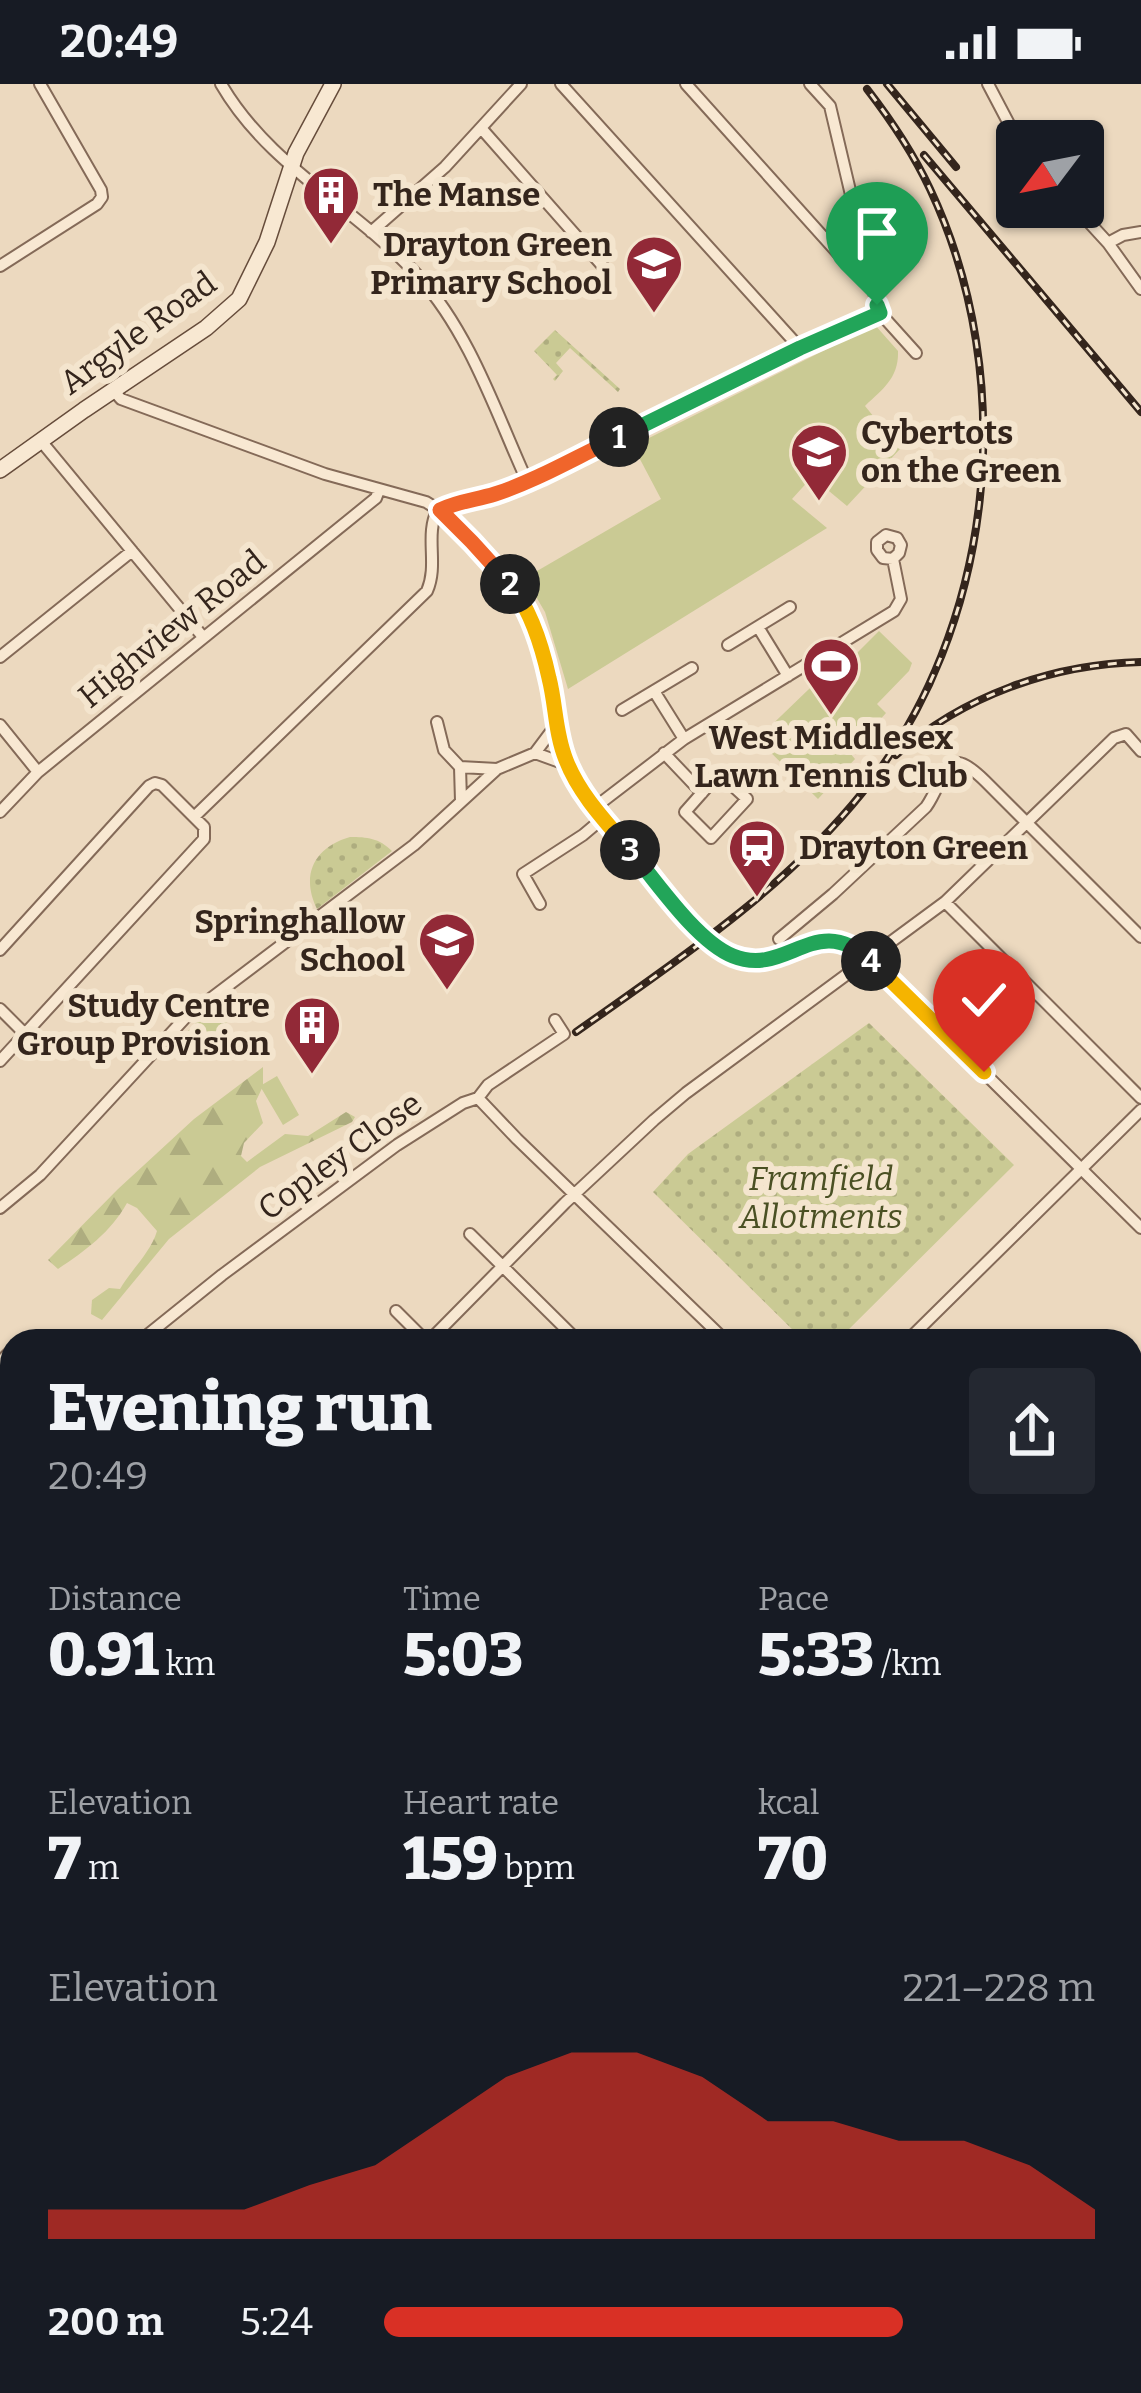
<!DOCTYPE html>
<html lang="en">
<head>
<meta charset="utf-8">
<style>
	body { margin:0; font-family:Bitter,serif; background:#242831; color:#f1f3f6; height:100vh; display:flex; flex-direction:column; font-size:45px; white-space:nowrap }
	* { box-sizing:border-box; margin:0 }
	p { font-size:39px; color:#9ea1a6 }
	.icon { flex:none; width:66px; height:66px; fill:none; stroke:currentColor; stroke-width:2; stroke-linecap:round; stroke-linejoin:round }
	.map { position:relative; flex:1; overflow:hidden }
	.sheet { position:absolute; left:0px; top:1245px; width:1143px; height:1065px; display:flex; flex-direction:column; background:#171b24; border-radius:36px 36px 0 0; box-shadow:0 3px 9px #0004 }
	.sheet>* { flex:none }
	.needle { width:78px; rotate:238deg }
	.buttons { position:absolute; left:996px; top:36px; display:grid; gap:24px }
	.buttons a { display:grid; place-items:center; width:108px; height:108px; border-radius:12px; background:#171b24; box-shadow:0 3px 9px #0004; font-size:60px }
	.pin { position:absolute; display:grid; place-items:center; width:102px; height:102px; color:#fff; margin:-123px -51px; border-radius:50% 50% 50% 0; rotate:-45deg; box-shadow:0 0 12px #0007 }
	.pin .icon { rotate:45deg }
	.km { position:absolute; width:60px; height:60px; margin:-30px; border-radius:50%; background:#222; color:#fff; font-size:33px; line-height:60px; text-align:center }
	.round { display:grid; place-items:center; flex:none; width:126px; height:126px; border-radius:12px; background:#242831 }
	.headline { display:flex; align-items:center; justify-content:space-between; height:204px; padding:0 48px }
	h1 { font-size:66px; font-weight:800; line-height:90px }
	.metrics { display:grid; grid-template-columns:repeat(3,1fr); gap:18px; height:204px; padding:12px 48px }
	.metrics div { display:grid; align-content:center }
	.metrics b { font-size:60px; font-weight:800 }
	.metrics small { font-size:33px; font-weight:400 }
	.metrics p { font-size:33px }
	.chart { height:336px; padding:24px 48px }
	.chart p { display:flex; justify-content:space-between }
	.chart svg { width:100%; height:216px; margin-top:12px; fill:#d93025; opacity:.7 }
	ul { padding:0 48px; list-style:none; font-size:39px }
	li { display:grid; grid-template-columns:192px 144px 1fr; align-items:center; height:90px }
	li i { height:30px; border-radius:15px; background:#d93025 }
	.status { display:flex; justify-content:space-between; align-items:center; height:84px; padding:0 60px; background:#171b24; direction:ltr }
	.status svg { height:33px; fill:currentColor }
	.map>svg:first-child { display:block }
</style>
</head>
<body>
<div class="status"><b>20:49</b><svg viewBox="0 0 49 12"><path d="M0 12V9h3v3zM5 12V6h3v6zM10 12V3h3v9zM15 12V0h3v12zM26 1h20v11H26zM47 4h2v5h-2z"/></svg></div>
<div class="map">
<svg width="1141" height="2309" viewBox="0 0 1141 2309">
	<defs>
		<pattern id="grass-dots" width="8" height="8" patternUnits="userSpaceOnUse" patternTransform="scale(3)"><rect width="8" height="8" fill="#caca94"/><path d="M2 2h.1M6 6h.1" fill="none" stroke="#aead7f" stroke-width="1.8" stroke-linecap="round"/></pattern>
		<pattern id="forest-firs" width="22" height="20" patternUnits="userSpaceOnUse" patternTransform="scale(3)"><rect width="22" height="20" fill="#caca94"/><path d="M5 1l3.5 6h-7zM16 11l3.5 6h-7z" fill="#aead7f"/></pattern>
	</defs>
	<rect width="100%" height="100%" fill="#ecd9bf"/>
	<path fill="url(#grass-dots)" d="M555,246L620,305L618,308L570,264L556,279L563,287L555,297L553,295L557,291L534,267Z
		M350,753C367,753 379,754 392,767L317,825C300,790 315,763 350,753Z
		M233,908C237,944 204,966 172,964L204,930Z
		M869,939L1014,1081L837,1257H804L653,1108L688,1070Z
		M1141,1834V2147L1131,2136V1845Z"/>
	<path fill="url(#forest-firs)" d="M263,983V1002L256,1017L263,1039L244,1059L241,1072L247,1078L285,1050L308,1052L346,1028L355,1033L352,1038L260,1083L169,1155L102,1236L91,1230L92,1216L109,1204L120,1205C131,1186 151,1168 157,1147L137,1124L127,1119C111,1148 85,1167 58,1185L48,1176L118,1105L194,1035Z"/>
	<path fill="#caca94" d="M875,241L898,267C899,294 883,305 865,322L900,365L847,422L812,393L792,415L827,444L568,605L545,528L525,494L661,415L633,362Z
		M879,547L912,579L909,587L877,620L886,629L850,669L855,675L818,715L757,655L835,580L841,585Z
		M277,992L299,1031L283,1041L260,1002Z"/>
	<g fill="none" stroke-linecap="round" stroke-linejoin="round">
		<g stroke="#846a58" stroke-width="14">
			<path id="street" d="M221,0C269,83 357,124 419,193C470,249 496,329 527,397
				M561,0L800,264
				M686,0L844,176L860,188H868
				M810,0L830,22L877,221L880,229L916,269
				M988,0L1018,57
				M481,44L608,188
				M1075,123L1108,159L1141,205
				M371,148L445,83L521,0
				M1108,159L1123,151L1141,148
				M0,182L97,120L102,113L101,106L40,0
				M113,306L121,315L325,390L426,418L439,426L472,458L518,511L532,537L549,594L556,641L573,692L602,735L691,839
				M41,357L203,553
				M439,426L459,416L491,411L527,397L800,264L880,229
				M758,543L788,592
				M728,561L790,523
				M0,573L132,467
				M654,607L684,655
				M622,626L692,584
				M437,638L444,666L460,683L461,717
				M0,641L38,688
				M535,669L556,641
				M664,669L702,709
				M460,683L497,685
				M721,691L747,715L711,754L685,728L716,693Z
				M594,724L684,655L894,527L901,515L893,475L899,469L901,461L897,454L886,451L877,458V466L883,474L893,475
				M0,728L38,688L376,414L379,406
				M194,733L427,507C439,480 424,451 438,425
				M945,818L1141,1014
				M540,820L523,790L583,751L602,735
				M779,855L833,810L926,723C947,693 943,656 985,697L1141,853
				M714,860C766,904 807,835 859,865L1141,1144
				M0,866L149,702L155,699L162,701L204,743V755L0,977
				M0,925L25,950
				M478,1014L517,1055L726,1257
				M0,1124L40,1091L185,934L414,761L497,685L535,669L568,681
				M470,1150L578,1257
				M396,1227L426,1257
				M140,1257L222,1191L397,1061L463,1019L478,1014L488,1001L564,950L555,936
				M429,1257L565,1119L654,1036L686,1009L945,818L1114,654L1126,650L1141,667
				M907,1257L1141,1026
				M0,1278L12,1266
				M0,1436L12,1423
				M0,1620L12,1607
				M1131,1658L1141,1649
				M0,1721L12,1731
				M0,1828L12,1815
				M0,1959L12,1947
				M0,2074L12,2062
				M0,2119L12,2107
				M1131,2244L1141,2254
				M0,2253L12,2241
				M90,2298L102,2309
				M232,2298L243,2309
				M489,2298L502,2309
				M669,2298L680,2309
				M830,2298L841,2309
				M933,2298L944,2309
				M157,2309L167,2298"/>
		</g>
		<g stroke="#664c3b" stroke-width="18">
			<path id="secondary" d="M0,386L84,326L206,244L239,215L267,158L296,69L333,0
				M1131,1506L1141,1497
				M384,2309L394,2298"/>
		</g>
		<use href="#street" stroke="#f8e8d2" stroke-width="10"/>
		<use href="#secondary" stroke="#f8e8d2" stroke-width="15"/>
		<g stroke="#34251c" stroke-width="8">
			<path id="rail" d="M887,0L956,83
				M924,71L1141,328
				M896,671C963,612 1052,580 1141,578
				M576,948C678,876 783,807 862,709C995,544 1020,296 930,105C913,69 891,36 867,5
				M0,1412L12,1398"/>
		</g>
		<use href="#rail" stroke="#f4e5ce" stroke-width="3" stroke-dasharray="9" stroke-linecap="butt"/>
		<g stroke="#846a58" stroke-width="14" stroke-linecap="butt">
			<path id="street-bridge" d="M691,839L714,860"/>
		</g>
		<use href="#street-bridge" stroke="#f8e8d2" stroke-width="10"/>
	</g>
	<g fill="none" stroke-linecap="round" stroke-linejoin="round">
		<g stroke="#fff" stroke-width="24">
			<path id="split-1" d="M619,353L800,264L880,229L877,221"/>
		</g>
		<g stroke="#fff" stroke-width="24">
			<path id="split-2" d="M510,500L472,458L440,426C458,417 476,416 495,410C538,396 578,372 619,353"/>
		</g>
		<g stroke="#fff" stroke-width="24">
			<path id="split-3" d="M510,500C531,526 542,562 549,594C556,621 555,649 566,676C579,710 606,738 630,766"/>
		</g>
		<g stroke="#fff" stroke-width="24">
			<path id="split-4" d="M630,766C655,796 697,858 733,872C788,894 815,825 871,877"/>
		</g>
		<g stroke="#fff" stroke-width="24">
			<path id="split-5" d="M871,877L984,988"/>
		</g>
		<use href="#split-1" stroke="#22a559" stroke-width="15"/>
		<use href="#split-2" stroke="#f0652b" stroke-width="15"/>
		<use href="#split-3" stroke="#f5b400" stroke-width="15"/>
		<use href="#split-4" stroke="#22a559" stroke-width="15"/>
		<use href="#split-5" stroke="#f5b400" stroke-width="15"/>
	</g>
	<defs>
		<g id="building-pin" transform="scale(3)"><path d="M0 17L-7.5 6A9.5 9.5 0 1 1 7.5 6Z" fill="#922937" stroke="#f4e5ce"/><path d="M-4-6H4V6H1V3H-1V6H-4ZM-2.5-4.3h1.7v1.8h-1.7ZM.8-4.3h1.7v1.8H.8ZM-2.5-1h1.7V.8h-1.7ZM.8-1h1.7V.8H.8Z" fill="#fff"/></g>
		<g id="school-pin" transform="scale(3)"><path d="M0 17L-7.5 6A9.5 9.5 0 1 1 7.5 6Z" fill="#922937" stroke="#f4e5ce"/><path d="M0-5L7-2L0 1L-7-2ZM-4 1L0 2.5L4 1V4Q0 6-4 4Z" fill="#fff"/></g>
		<g id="stadium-pin" transform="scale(3)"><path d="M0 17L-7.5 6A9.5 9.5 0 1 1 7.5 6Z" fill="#922937" stroke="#f4e5ce"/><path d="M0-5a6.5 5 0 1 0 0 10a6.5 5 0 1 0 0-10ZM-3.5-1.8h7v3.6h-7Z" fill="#fff"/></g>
		<g id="station-pin" transform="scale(3)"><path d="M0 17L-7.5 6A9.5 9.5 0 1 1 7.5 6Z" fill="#922937" stroke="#f4e5ce"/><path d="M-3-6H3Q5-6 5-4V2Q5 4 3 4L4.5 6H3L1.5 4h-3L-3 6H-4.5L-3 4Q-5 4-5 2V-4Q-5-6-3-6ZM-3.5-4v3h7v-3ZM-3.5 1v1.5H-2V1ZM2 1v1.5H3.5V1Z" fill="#fff"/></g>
	</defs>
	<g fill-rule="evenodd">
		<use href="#building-pin" x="331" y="111"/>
		<use href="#school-pin" x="654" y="180"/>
		<use href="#school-pin" x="819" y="368"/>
		<use href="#stadium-pin" x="831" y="582"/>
		<use href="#station-pin" x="757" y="764"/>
		<use href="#school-pin" x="447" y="857"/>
		<use href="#building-pin" x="312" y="941"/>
	</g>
	<g text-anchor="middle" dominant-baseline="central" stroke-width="12" stroke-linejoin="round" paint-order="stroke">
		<g font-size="33" font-weight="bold" fill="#34251c" stroke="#f4e5ce" text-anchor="start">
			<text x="373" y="111">The Manse</text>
			<text x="612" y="161" text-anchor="end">Drayton Green<tspan x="612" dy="38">Primary School</tspan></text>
			<text x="861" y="349">Cybertots<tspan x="861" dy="38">on the Green</tspan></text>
			<text x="831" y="654" text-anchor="middle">West Middlesex<tspan x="831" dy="38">Lawn Tennis Club</tspan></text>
			<text x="799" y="764">Drayton Green</text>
			<text x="405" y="838" text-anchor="end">Springhallow<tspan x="405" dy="38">School</tspan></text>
			<text x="270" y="922" text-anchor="end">Study Centre<tspan x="270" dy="38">Group Provision</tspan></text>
		</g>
		<g font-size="33" fill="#34251c" stroke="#f4e5ce">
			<text transform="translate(138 249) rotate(-36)">Argyle Road</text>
			<text transform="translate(172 545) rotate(-39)">Highview Road</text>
			<text transform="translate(340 1072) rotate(-36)">Copley Close</text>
		</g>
		<g font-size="33" font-style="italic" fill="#4a5023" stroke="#f4e5ce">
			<text x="821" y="1095">Framfield<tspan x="821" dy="38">Allotments</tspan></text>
		</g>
	</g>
</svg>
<div class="buttons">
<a><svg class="needle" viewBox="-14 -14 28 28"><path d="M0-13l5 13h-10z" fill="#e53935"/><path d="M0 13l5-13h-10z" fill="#9ea1a6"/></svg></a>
</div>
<div class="pin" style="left:877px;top:221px;background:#1e9e55"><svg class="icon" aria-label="arrive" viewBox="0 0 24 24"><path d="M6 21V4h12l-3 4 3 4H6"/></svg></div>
<div class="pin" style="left:984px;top:988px;background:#d93025"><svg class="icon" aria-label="check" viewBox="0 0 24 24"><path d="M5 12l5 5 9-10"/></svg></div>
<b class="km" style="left:619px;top:353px">1</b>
<b class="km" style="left:510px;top:500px">2</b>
<b class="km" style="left:630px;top:766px">3</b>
<b class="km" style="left:871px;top:877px">4</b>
<section class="sheet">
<div class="headline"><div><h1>Evening run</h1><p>20:49</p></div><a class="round"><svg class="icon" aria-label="share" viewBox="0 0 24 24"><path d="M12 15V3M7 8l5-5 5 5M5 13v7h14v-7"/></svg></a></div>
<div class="metrics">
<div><p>Distance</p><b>0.91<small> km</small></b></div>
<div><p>Time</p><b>5:03</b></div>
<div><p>Pace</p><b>5:33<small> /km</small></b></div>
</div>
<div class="metrics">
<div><p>Elevation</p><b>7<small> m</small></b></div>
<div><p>Heart rate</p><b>159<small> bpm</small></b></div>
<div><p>kcal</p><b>70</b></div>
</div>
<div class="chart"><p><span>Elevation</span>221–228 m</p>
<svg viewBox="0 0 160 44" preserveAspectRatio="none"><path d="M0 44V38L10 38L20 38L30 38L40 33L50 29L60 20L70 11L80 6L90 6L100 11L110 20L120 20L130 24L140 24L150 29L160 38V44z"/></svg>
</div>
<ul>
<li><b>200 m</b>5:24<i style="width:73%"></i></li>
</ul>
</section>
</div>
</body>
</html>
